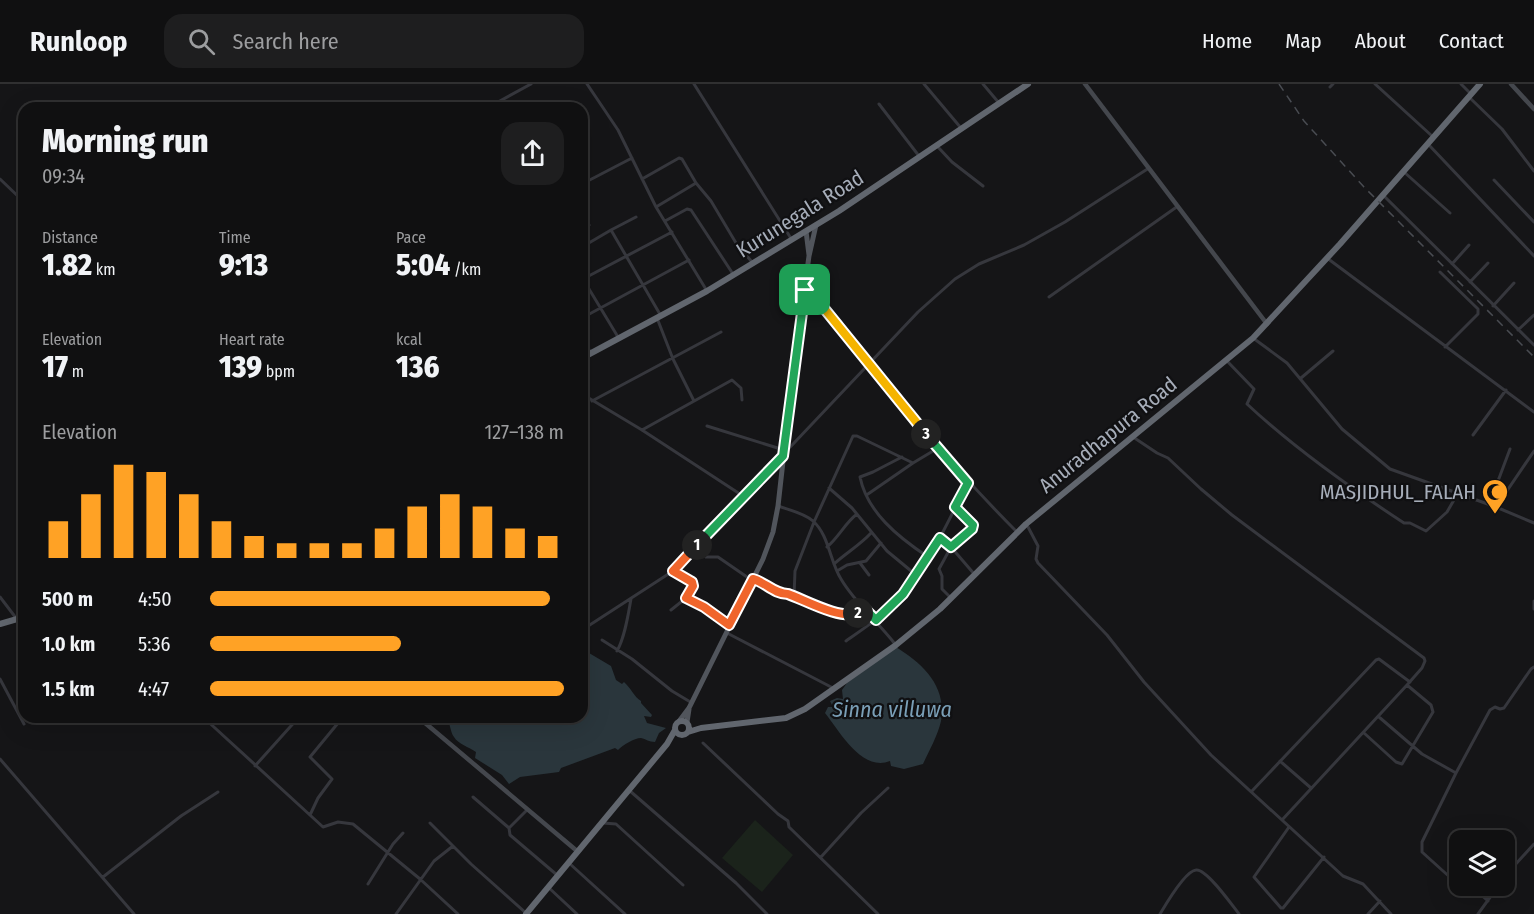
<!DOCTYPE html>
<html lang="en">
<head>
<meta charset="utf-8">
<style>
	body { margin:0; font-family:"Fira Sans Condensed",sans-serif; background:#1e1e1f; color:#f1f3f6; height:100vh; display:flex; flex-direction:column; font-size:22px; white-space:nowrap }
	* { box-sizing:border-box; margin:0 }
	p { font-size:20px; color:#9c9d9f }
	.icon { flex:none; width:33px; height:33px; fill:none; stroke:currentColor; stroke-width:2; stroke-linecap:round; stroke-linejoin:round }
	.map { position:relative; flex:1; overflow:hidden }
	.sheet { position:absolute; left:18px; top:18px; width:570px; height:621px; display:flex; flex-direction:column; background:#101011; border-radius:18px; box-shadow:0 6px 24px #0002,0 0 0 2px #303031 }
	.sheet>* { flex:none }
	.tools { position:absolute; left:1449px; top:746px; display:grid; gap:12px }
	.tools a { display:grid; place-items:center; width:66px; height:66px; border-radius:12px; background:#101011; box-shadow:0 6px 24px #0002,0 0 0 2px #303031; font-size:30px }
	.pin { position:absolute; display:grid; place-items:center; width:51px; height:51px; color:#fff; margin:-26px; border-radius:12px; box-shadow:0 3px 9px #0006 }
	.km { position:absolute; width:30px; height:30px; margin:-15px; border-radius:50%; background:#222; color:#fff; font-size:16px; line-height:30px; text-align:center }
	.round { display:grid; place-items:center; flex:none; width:63px; height:63px; border-radius:18px; background:#1e1e1f }
	.head { display:flex; align-items:center; justify-content:space-between; height:102px; padding:0 24px }
	h1 { font-size:33px; font-weight:800; line-height:45px }
	.stats { display:grid; grid-template-columns:repeat(3,1fr); gap:9px; height:102px; padding:6px 24px }
	.stats div { display:grid; align-content:center }
	.stats b { font-size:30px; font-weight:800 }
	.stats small { font-size:16px; font-weight:400 }
	.stats p { font-size:16px }
	.chart { height:168px; padding:12px 24px }
	.chart p { display:flex; justify-content:space-between }
	.chart svg { width:100%; height:108px; margin-top:6px; stroke:#ffa225; stroke-width:6 }
	ul { padding:0 24px; list-style:none; font-size:20px }
	li { display:grid; grid-template-columns:96px 72px 1fr; align-items:center; height:45px }
	li i { height:15px; border-radius:8px; background:#ffa225 }
	header { display:flex; align-items:center; gap:36px; box-sizing:border-box; height:84px; padding:0 30px; background:#101011; border-bottom:2px solid #303031 }
	header strong { font-size:28px }
	nav { display:flex; gap:33px; margin-inline-start:auto; font-size:21px }
	.search { width:420px; height:54px; background:#1e1e1f; display:flex; align-items:center; gap:15px; box-sizing:border-box; padding:0 21px; border-radius:18px; color:#9c9d9f; font-size:22px }
	.map>svg:first-child { display:block }
</style>
</head>
<body>
<header>
<strong>Runloop</strong>
<div class="search"><svg class="icon" aria-label="search" viewBox="0 0 24 24"><circle cx="10" cy="10" r="6"/><path d="M15 15l6 6"/></svg>Search here</div>
<nav><a>Home</a><a>Map</a><a>About</a><a>Contact</a></nav>
</header>
<div class="map">
<svg width="1534" height="830" viewBox="0 0 1534 830">
	<rect width="100%" height="100%" fill="#151517"/>
	<path fill="#1b231b" d="M755,736L793,771L762,808L722,774Z"/>
	<path fill="#2a363c" d="M896,563C923,580 947,602 941,637C938,651 929,667 923,680L904,685L891,682L890,677C862,688 840,648 825,629L828,623H833L830,617L837,614L843,615L842,606L847,599Z
		M589,569L611,582L616,596L622,600L624,598C631,604 634,613 641,617V619L652,631L651,633L644,632L647,639L666,644L659,649L655,658C649,658 646,655 641,654C634,654 623,661 618,666L615,664L561,684L559,688L520,693L509,700L502,691L475,674L476,668C469,663 458,660 454,653C450,648 451,640 446,634L450,633H582V570L585,572Z"/>
	<g fill="none" stroke-linecap="round" stroke-linejoin="round">
		<path stroke="#36373d" stroke-width="3" d="M587,0L618,46L656,123L707,207
			M694,0L792,156
			M924,0L961,44
			M983,0L999,19
			M1375,0L1432,52
			M1461,0L1470,9
			M1330,3L1333,0
			M1470,14L1502,45L1534,87
			M879,20L919,72
			M487,24L531,0
			M1428,60L1534,172
			M937,62L952,78L983,102
			M1404,88L1450,129
			M0,95L24,118
			M642,95L679,74L682,75L696,99L656,123
			M1494,96L1534,138
			M696,99L711,117L736,159L752,178
			M582,100L632,74
			M1382,110L1534,261
			M582,127L589,141
			M636,133L611,146L661,232
			M665,137L687,125L691,126L733,190
			M582,163L611,146
			M1327,174L1534,328
			M1452,180L1469,161
			M1440,188L1478,225V230L1445,263
			M1470,198L1488,179
			M805,206L810,207C877,290 942,373 1017,448
			M1049,213L1178,122
			M1493,222L1514,199
			M582,234L689,176
			M657,234L673,275L694,317
			M1518,246L1534,231
			M582,251L590,268
			M618,253L583,195L672,148
			M1253,254L1287,279L1342,345L1390,385L1496,423L1534,439
			M1227,277L1254,305L1247,320C1295,365 1349,403 1404,439H1410L1426,447L1447,428L1458,409
			M1301,294L1333,267
			M582,310L642,346L743,412
			M592,317L721,248
			M707,342L784,366
			M642,346L732,296L741,304L742,316
			M1473,351L1506,306
			M1133,353L1157,369L1168,374L1201,405L1232,431L1424,574L1425,577L1422,584L1407,601L1282,736
			M902,373L873,388L860,393C867,428 898,453 928,473
			M829,404L852,424L887,467L916,491
			M868,410L913,379
			M1489,421L1510,365
			M778,422C789,426 804,429 813,437C829,451 830,478 841,495C855,519 878,538 895,560
			M1496,423L1534,367
			M1027,441L1038,462L1036,475L1038,479L1107,551L1144,598L1211,671L1343,792L1363,800L1391,830
			M940,455L951,463L975,491
			M697,461L706,473H718L747,493L759,496L766,502L782,510H788L831,527L851,531L864,524
			M827,463C839,453 845,439 857,430
			M860,479L869,491
			M834,480C846,469 860,461 871,449
			M673,487L692,499L693,503L686,514L704,523L729,541
			M837,487L847,481L866,477L881,459
			M794,512L795,487L814,438L853,352H857L913,379L938,364
			M0,513L16,534
			M951,514L942,505V492L939,485L951,463L967,450L973,441L955,423
			M1534,517V525
			M671,526L686,514
			M582,546L673,487L918,228L955,195L979,180L1024,161L1065,138L1149,84
			M727,549L833,604
			M602,556L632,575L672,607L692,619
			M846,557C866,543 887,529 903,510C930,478 949,436 968,398
			M617,567C625,553 628,531 631,515
			M0,595L24,640
			M203,633L323,743L338,738L353,740L420,795L458,830
			M1379,633L1422,670L1456,689
			M429,642L435,633
			M1364,649L1396,678L1402,680L1433,628L1431,621L1407,601
			M703,659L778,730L788,737L789,743L878,830
			M0,675L134,830
			M1280,677L1311,704
			M255,682L299,633
			M630,707L736,799L767,830
			M1252,707L1376,576L1379,575L1410,598
			M473,713L509,744
			M527,726L509,744L510,751L557,791
			M310,731L318,714L332,695L310,673L343,633
			M430,739L471,780L526,829
			M603,739L616,740L683,801
			M1289,743L1254,793L1281,824H1283L1324,773
			M821,773L861,729L888,704
			M569,779L625,830
			M103,793L181,732L218,708
			M1504,793L1534,760
			M1460,797L1453,796L1422,768V758L1456,689L1490,626L1495,623L1500,625L1504,624L1531,585L1534,583
			M368,800L393,760L403,749
			M1470,801L1488,817
			M548,803L577,830
			M396,830L434,777L453,762
			M1160,830C1166,820 1185,787 1196,786C1206,784 1232,821 1239,830
			M1368,830L1380,817
			M1478,830L1499,801"/>
		<path stroke="#44474d" stroke-width="4.5" d="M1085,0L1267,240
			M1511,0L1534,25
			M418,633L577,767"/>
		<path stroke="#51555c" stroke-width="5" d="M806,147L809,171
			M680,636L689,624L763,475L773,448L778,422L793,288L809,172L816,141
			M687,638L689,625"/>
		<path stroke="#61666e" stroke-width="6" d="M582,274L707,207L839,127L1028,0
			M0,540L24,533
			M675 644a7 7 0 1 1 14 0a7 7 0 1 1-14 0Z
			M688,648L701,644L786,634L805,625L896,561L940,525L1026,440L1253,254L1340,160L1480,0
			M526,830L667,660L675,646"/>
		<path stroke="#494c52" stroke-width="1.5" stroke-dasharray="8 6" stroke-linecap="butt" d="M1279,0L1304,37L1364,103L1534,273"/>
	</g>
	<g fill="none" stroke-linecap="round" stroke-linejoin="round">
		<g stroke="#fff" stroke-width="12">
			<path id="split-1" d="M697,461L783,372L805,206"/>
		</g>
		<g stroke="#fff" stroke-width="12">
			<path id="split-2" d="M697,461L673,487L692,498L693,502L686,514L704,523L729,541L753,495C765,498 774,510 788,510C805,516 840,536 858,529"/>
		</g>
		<g stroke="#fff" stroke-width="12">
			<path id="split-3" d="M858,529L864,524L876,536L903,510L940,454L951,463L972,445L973,441L955,423L968,399L926,350"/>
		</g>
		<g stroke="#fff" stroke-width="12">
			<path id="split-4" d="M805,206L810,207L926,350"/>
		</g>
		<use href="#split-1" stroke="#22a559" stroke-width="8"/>
		<use href="#split-2" stroke="#f0652b" stroke-width="8"/>
		<use href="#split-3" stroke="#22a559" stroke-width="8"/>
		<use href="#split-4" stroke="#f5b400" stroke-width="8"/>
	</g>
	<defs>
		<g id="mosque-pin" transform="scale(1.35)"><path d="M0 17L-7.5 6A9.5 9.5 0 1 1 7.5 6Z" fill="#ffa225" stroke="#101012"/><path d="M3.5-4.9A6 6 0 1 0 3.5 4.9A5 5 0 1 1 3.5-4.9Z" fill="#111"/></g>
	</defs>
	<g fill-rule="evenodd">
		<use href="#mosque-pin" x="1495" y="408"/>
	</g>
	<g text-anchor="middle" dominant-baseline="central" stroke-width="4.5" stroke-linejoin="round" paint-order="stroke">
		<g font-size="21" fill="#a6adb9" stroke="#101012">
			<text transform="translate(800 130) rotate(-32)">Kurunegala Road</text>
			<text transform="translate(1108 351) rotate(-39)">Anuradhapura Road</text>
		</g>
		<g font-size="21" fill="#a6adb9" stroke="#101012" text-anchor="end">
			<text x="1476" y="408">MASJIDHUL_FALAH</text>
		</g>
		<g font-size="22" font-style="italic" fill="#7a9fb7" stroke="#101012">
			<text x="892" y="625">Sinna villuwa</text>
		</g>
	</g>
</svg>
<div class="tools">
<a><svg class="icon" aria-label="layers" viewBox="0 0 24 24"><path d="M12 4l9 5-9 5-9-5zM3 14l9 5 9-5"/></svg></a>
</div>
<div class="pin" style="left:805px;top:206px;background:#1e9e55"><svg class="icon" aria-label="arrive" viewBox="0 0 24 24"><path d="M6 21V4h12l-3 4 3 4H6"/></svg></div>
<b class="km" style="left:697px;top:461px">1</b>
<b class="km" style="left:858px;top:529px">2</b>
<b class="km" style="left:926px;top:350px">3</b>
<section class="sheet">
<div class="head"><div><h1>Morning run</h1><p>09:34</p></div><a class="round"><svg class="icon" aria-label="share" viewBox="0 0 24 24"><path d="M12 15V3M7 8l5-5 5 5M5 13v7h14v-7"/></svg></a></div>
<div class="stats">
<div><p>Distance</p><b>1.82<small> km</small></b></div>
<div><p>Time</p><b>9:13</b></div>
<div><p>Pace</p><b>5:04<small> /km</small></b></div>
</div>
<div class="stats">
<div><p>Elevation</p><b>17<small> m</small></b></div>
<div><p>Heart rate</p><b>139<small> bpm</small></b></div>
<div><p>kcal</p><b>136</b></div>
</div>
<div class="chart"><p><span>Elevation</span>127–138 m</p>
<svg viewBox="0 0 160 44" preserveAspectRatio="none"><path d="M5 44V29M15 44V18M25 44V6M35 44V9M45 44V18M55 44V29M65 44V35M75 44V38M85 44V38M95 44V38M105 44V32M115 44V23M125 44V18M135 44V23M145 44V32M155 44V35"/></svg>
</div>
<ul>
<li><b>500 m</b>4:50<i style="width:96%"></i></li>
<li><b>1.0 km</b>5:36<i style="width:54%"></i></li>
<li><b>1.5 km</b>4:47<i style="width:100%"></i></li>
</ul>
</section>
</div>
</body>
</html>
